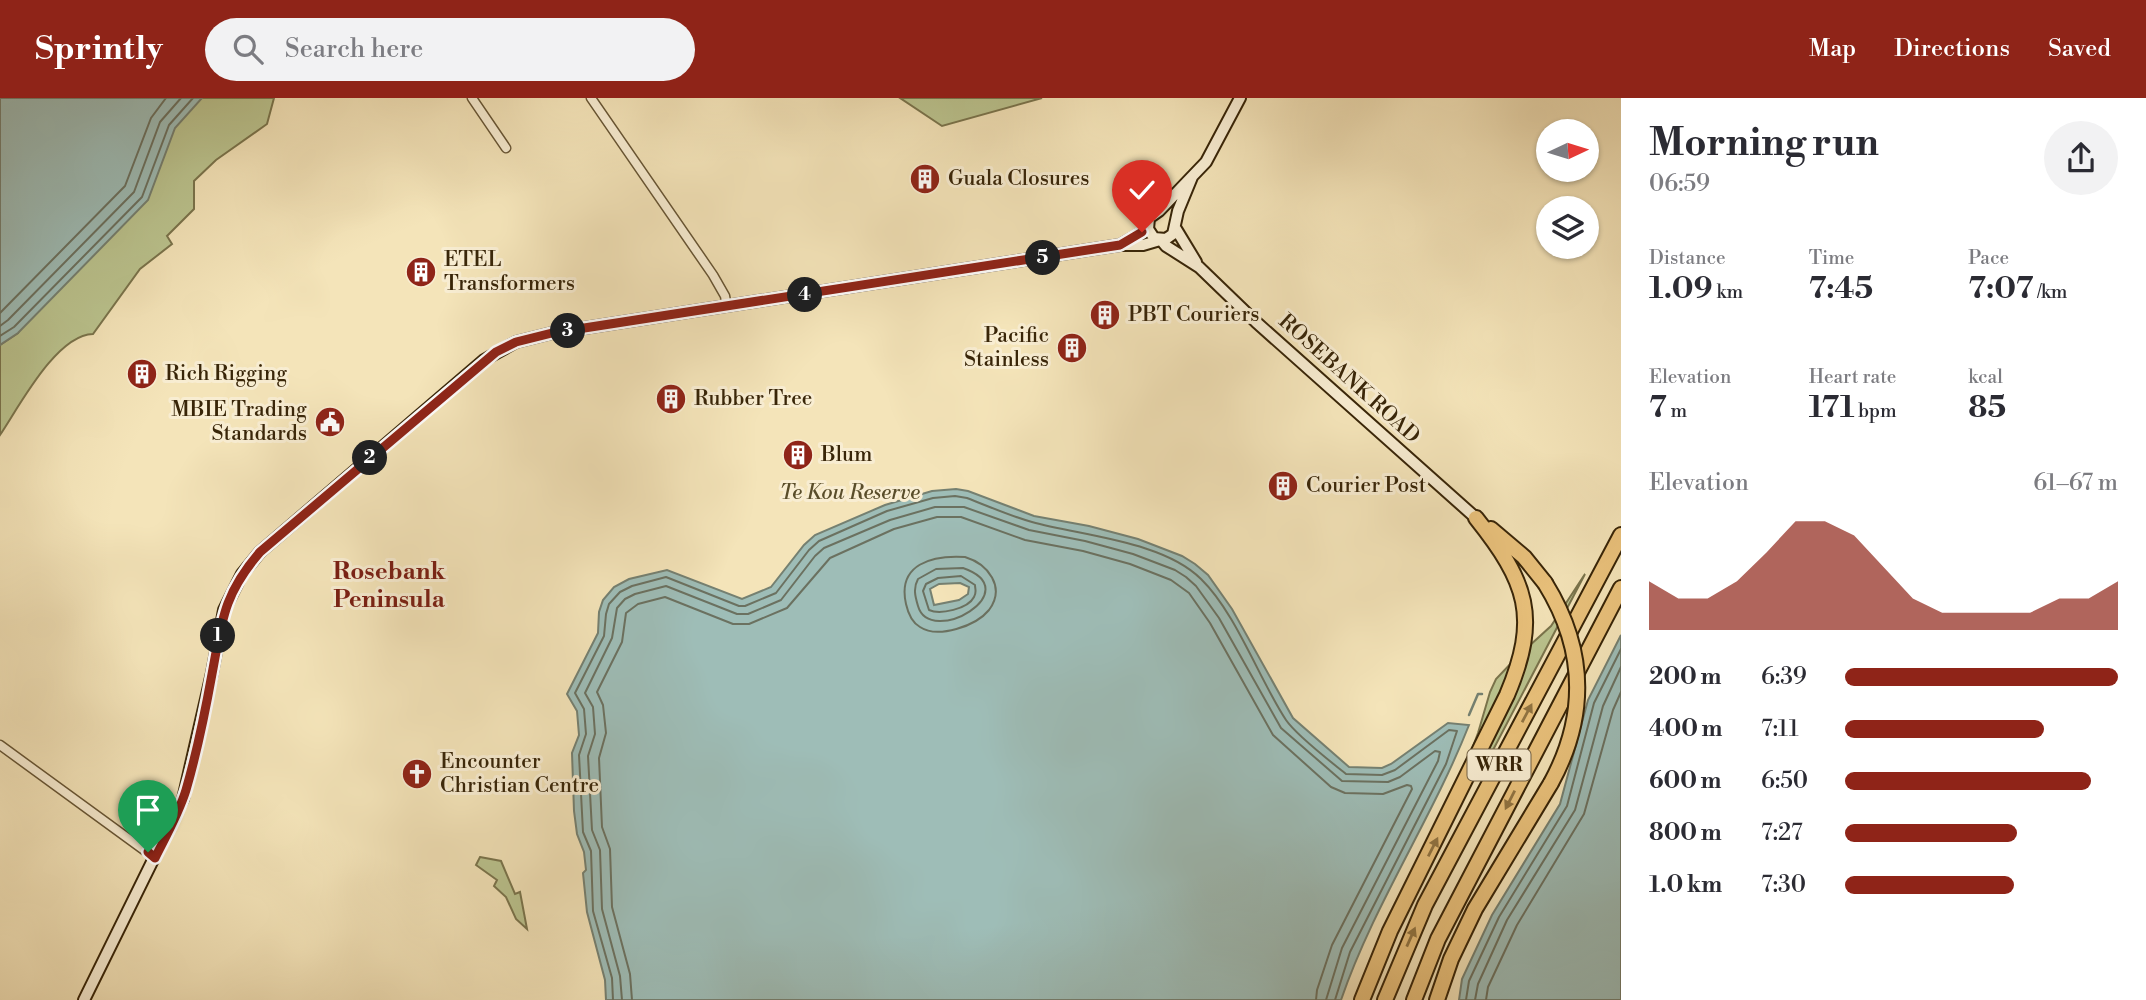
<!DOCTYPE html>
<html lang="en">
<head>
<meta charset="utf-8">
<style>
	body { margin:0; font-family:"Libre Bodoni",serif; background:#f2f2f3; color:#2b2b33; height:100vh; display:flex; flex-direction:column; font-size:26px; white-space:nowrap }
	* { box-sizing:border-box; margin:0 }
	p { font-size:23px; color:#7c7c81 }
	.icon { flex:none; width:38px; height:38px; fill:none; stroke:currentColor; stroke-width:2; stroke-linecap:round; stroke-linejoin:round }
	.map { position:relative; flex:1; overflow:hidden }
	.side { display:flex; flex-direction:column; background:#fff; width:525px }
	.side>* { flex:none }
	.needle { width:46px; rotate:86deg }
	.controls { position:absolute; left:1536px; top:21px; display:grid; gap:14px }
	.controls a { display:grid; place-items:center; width:63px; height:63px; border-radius:50%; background:#fff; box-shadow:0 2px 5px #0004; font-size:35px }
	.pin { position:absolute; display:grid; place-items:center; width:60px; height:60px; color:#fff; margin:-72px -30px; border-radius:50% 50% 50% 0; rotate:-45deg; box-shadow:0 0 7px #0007 }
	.pin .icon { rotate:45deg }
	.km { position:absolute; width:35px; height:35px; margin:-18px; border-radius:50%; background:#222; color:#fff; font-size:19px; line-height:35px; text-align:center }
	.round { display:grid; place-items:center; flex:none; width:74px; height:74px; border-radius:37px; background:#f2f2f3 }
	.summary { display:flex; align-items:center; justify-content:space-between; height:119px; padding:0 28px }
	h1 { font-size:38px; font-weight:700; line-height:52px }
	.stats { display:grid; grid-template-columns:repeat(3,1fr); gap:10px; height:119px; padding:7px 28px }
	.stats div { display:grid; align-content:center }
	.stats b { font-size:30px; font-weight:700 }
	.stats small { font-size:19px; font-weight:400 }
	.stats p { font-size:19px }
	.chart { height:196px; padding:14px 28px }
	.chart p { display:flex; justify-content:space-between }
	.chart svg { width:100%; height:126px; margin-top:7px; fill:#8f2418; opacity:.7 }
	ul { padding:0 28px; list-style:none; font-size:23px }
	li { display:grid; grid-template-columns:112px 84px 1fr; align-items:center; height:52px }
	li i { height:18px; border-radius:9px; background:#8f2418 }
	header { display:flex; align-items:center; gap:42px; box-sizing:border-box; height:98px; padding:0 35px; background:#8f2418; color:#fff }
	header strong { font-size:33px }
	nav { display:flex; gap:38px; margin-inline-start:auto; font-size:24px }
	.search { width:490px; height:63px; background:#f2f2f3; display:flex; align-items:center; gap:18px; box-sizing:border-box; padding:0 24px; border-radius:38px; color:#7c7c81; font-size:26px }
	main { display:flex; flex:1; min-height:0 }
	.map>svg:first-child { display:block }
</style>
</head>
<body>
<header>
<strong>Sprintly</strong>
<div class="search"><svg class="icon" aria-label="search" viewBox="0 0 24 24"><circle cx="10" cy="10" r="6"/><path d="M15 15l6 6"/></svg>Search here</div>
<nav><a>Map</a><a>Directions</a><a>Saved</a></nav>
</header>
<main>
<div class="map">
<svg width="1621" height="902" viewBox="0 0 1621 902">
	<rect width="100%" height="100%" fill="#f4e4b9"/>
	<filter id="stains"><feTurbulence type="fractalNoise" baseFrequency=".00286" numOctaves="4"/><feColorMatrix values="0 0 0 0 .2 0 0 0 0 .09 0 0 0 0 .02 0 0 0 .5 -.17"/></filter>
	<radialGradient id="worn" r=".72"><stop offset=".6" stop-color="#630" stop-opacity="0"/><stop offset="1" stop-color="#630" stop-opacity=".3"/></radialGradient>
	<path fill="#bbc48f" stroke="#7a744c" stroke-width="2" d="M145,0H274L267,26L216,62L194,83V111L167,138L172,146L140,171L93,236C56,237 19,309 0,337V247L18,235Z
		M900,0H1042L942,28Z
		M1585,476L1481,675L1465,670L1478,635L1490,594L1496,581L1516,560L1551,528Z
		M480,759L501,763L515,796L520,794L527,831L516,821L506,799L494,788L497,782L476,767Z"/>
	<path fill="#9ebdb7" stroke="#758071" stroke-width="2" fill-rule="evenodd" d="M0,0H202L175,30L148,102L18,235L0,247Z
		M956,391L968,393L1034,418L1089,428L1138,441L1182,458L1195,466L1208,477L1232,511L1293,620L1349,669L1382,670L1391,666L1448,625L1469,627C1432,721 1374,806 1341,902H606L605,882L587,814L583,775L586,772L584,754L577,736L574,713L572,655L579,637L577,613L567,596L598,535L599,514L603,502L614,489L629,481L667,472L742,501L771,489L804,447L815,437L885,407L932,393ZM960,485L969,489L968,496L959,502L934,507L930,491L939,486Z
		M1621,537V902H1459L1462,881L1492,817L1560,706L1588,602Z"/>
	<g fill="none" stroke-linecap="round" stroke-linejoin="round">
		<path stroke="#6b7160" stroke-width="2" d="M0,215L125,88L151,20L166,0
			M0,228L8,222L134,94L160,24L181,0
			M0,238L14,229L142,99L169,27L193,0
			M965,459C988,466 1006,489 989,512C976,528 938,541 920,529C911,524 908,515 906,506C897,466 932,457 965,459Z
			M963,470C1029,493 930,550 918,508C915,498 913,490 918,481L936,471Z
			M961,478L975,487C975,491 977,494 974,499C968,511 940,517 929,512L923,493L926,486L938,480Z
			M613,902L612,880L593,813L591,753L583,734L579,657L586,636L584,611L575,595L604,538L606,516L609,506L620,494L632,488L666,479L739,508H745L776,495L809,452L819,443L887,413L933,400L955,398L967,400C988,408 1010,418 1032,424C1082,438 1163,443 1201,481C1236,515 1259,581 1286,622C1297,638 1330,663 1346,676L1382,677L1395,672L1449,632L1457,633L1446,666L1350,854L1335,902
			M622,902L620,878L602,811L600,752L592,732L588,658L595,636L593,609L585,595L612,540L617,510L625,501L635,496L666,488L737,516H748L781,502L815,458L824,450L890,422L935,409H964L1029,432L1085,443L1133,456L1175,472L1186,479L1196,488L1219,520L1281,630L1342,683L1388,684L1400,679L1435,653L1440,654L1438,663L1342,850L1326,902
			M632,902L630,876L612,809L610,751L602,729L599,660L606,635L603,607L597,594L622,544L626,515L638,506L665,499L733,526H749L787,510L830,460L894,431L937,419H961L1025,442L1083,453L1130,466L1171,482L1189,495L1210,525L1273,637L1331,689L1345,695L1383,696L1407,687L1411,688L1412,691L1332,847L1317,892L1316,902
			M1466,902L1469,883L1499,819L1567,708L1594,605L1621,551
			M1475,902L1478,886L1507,822L1575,712L1603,608L1621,569
			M1486,902L1488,889L1517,827L1584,716L1613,612L1621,594"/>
		<path stroke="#758071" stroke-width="2.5" d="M1469,617L1478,596H1482"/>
		<g stroke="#675534" stroke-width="11">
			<path id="street" d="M472,0L506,50
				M591,0L713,177L725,198L727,209
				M0,647L155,760"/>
		</g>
		<g stroke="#382508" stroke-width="14">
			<path id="secondary" d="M1192,79L1178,113L1173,136L1166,141L1154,140L1148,131L1149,120L1159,113L1206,64L1240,0
				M1176,131L1196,164
				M1161,142L1166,148L1199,169L1256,224L1476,420
				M1120,147L1148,131
				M84,902L183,701L212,575L224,512L242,476L260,454L484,262L516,244L552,235L1120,147H1143L1160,142"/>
		</g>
		<g stroke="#382508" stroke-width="18">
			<path id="highway" d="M1491,431L1524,459L1545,485
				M1362,902L1390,833L1507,597C1540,519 1527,484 1476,420
				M1385,902L1425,807L1621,437
				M1414,902L1438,841L1621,490
				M1437,902L1451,861L1475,811L1551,685"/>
		</g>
		<use href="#street" stroke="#f8edd2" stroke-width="8"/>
		<use href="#secondary" stroke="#f8edd2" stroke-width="10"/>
		<use href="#highway" stroke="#eac27c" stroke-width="14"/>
		<g stroke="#382508" stroke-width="18" stroke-linecap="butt">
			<path id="highway-bridge" d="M1545,485C1586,551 1588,617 1551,685"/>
		</g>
		<use href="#highway-bridge" stroke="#eac27c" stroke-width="14"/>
	</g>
	<defs><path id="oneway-solid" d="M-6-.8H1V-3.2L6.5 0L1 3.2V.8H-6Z" transform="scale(1.75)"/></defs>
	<g fill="#917442">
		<use href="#oneway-solid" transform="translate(1527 615) rotate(-62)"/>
		<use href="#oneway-solid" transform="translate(1510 702) rotate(117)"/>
		<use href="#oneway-solid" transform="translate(1433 749) rotate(-63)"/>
		<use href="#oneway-solid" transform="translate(1411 839) rotate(-66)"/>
	</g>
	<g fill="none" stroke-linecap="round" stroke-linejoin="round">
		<g stroke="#fff" stroke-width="14">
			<path id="route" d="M148,754L155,760C166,738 179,715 186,692C197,654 205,615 212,576C222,523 223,497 260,454L496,254L516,244L552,235L1120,147L1142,134"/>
		</g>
		<use href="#route" stroke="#8f2418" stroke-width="9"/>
	</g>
	<defs>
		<g id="building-disc" transform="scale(1.575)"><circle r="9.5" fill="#8f2418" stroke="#f8edd2"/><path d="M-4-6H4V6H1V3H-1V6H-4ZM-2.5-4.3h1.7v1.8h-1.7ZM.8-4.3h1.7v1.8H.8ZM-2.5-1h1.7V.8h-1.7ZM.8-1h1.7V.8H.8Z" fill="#fff"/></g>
		<g id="civic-disc" transform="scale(1.575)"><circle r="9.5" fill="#8f2418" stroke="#f8edd2"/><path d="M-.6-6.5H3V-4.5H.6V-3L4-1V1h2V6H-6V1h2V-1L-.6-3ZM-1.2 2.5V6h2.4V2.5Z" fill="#fff"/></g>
		<g id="church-disc" transform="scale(1.575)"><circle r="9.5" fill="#8f2418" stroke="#f8edd2"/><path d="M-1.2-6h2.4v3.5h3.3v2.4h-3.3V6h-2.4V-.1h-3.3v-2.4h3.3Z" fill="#fff"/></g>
	</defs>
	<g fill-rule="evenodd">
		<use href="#building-disc" x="925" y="81"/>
		<use href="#building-disc" x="421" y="174"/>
		<use href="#building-disc" x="1105" y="217"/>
		<use href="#building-disc" x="1072" y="250"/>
		<use href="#building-disc" x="142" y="276"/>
		<use href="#building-disc" x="671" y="301"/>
		<use href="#civic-disc" x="330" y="324"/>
		<use href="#building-disc" x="798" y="357"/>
		<use href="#building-disc" x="1283" y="388"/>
		<use href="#church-disc" x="417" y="676"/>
	</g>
	<g text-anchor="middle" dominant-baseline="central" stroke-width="6" stroke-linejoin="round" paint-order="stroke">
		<rect fill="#f8edd2" stroke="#726145" stroke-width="2" x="1467.5" y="651.5" width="63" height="31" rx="5"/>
		<g font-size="19" font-weight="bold" fill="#382508">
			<text x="1499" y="667">WRR</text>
		</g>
		<g font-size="21" fill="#382508" stroke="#f8edd2" text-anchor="start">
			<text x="948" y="81">Guala Closures</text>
			<text x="444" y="162">ETEL<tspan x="444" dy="24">Transformers</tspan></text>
			<text x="1128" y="217">PBT Couriers</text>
			<text x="1049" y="238" text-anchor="end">Pacific<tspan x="1049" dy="24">Stainless</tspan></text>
			<text x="165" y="276">Rich Rigging</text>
			<text x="694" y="301">Rubber Tree</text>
			<text x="307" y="312" text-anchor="end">MBIE Trading<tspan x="307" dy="24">Standards</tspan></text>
			<text x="821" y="357">Blum</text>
			<text x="1306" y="388">Courier Post</text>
			<text x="440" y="664">Encounter<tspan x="440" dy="24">Christian Centre</tspan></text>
		</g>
		<g font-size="21" fill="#382508" stroke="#f8edd2">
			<text transform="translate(1349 281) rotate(42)">ROSEBANK ROAD</text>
		</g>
		<g font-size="21" font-style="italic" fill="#594d2a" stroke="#f8edd2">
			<text x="850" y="395">Te Kou Reserve</text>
		</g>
		<g font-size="24" font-weight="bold" fill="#7a1f14" stroke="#f8edd2">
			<text x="389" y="474">Rosebank<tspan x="389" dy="28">Peninsula</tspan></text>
		</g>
	</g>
	<rect width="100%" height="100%" filter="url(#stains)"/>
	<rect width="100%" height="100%" fill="url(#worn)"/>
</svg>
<div class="controls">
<a><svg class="needle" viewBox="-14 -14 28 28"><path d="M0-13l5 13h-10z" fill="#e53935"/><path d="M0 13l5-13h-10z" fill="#7c7c81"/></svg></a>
<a><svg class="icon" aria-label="layers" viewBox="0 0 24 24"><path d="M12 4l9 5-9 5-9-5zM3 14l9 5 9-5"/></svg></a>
</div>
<div class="pin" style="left:148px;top:754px;background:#1e9e55"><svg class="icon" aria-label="arrive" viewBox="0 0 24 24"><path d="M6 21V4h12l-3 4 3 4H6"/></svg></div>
<div class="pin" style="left:1142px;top:134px;background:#d93025"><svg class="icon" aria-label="check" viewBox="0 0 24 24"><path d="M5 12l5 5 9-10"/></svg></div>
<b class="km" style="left:218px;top:538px">1</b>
<b class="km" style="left:370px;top:360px">2</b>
<b class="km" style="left:568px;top:233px">3</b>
<b class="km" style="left:805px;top:197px">4</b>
<b class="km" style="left:1043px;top:160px">5</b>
</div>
<section class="side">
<div class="summary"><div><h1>Morning run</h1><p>06:59</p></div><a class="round"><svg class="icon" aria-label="share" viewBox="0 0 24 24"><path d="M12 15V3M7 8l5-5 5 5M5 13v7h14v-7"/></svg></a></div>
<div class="stats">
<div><p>Distance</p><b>1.09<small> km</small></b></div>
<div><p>Time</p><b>7:45</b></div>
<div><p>Pace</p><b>7:07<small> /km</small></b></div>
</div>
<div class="stats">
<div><p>Elevation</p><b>7<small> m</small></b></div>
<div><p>Heart rate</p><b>171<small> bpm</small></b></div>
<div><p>kcal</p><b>85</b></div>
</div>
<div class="chart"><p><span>Elevation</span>61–67 m</p>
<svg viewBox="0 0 160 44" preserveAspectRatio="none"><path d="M0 44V27L10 33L20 33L30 27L40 17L50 6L60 6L70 11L80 22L90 33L100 38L110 38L120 38L130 38L140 33L150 33L160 27V44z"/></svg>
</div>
<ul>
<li><b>200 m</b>6:39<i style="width:100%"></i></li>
<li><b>400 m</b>7:11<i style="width:73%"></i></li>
<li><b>600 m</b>6:50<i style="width:90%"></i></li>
<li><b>800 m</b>7:27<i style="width:63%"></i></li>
<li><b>1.0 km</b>7:30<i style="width:62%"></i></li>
</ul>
</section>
</main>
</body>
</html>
